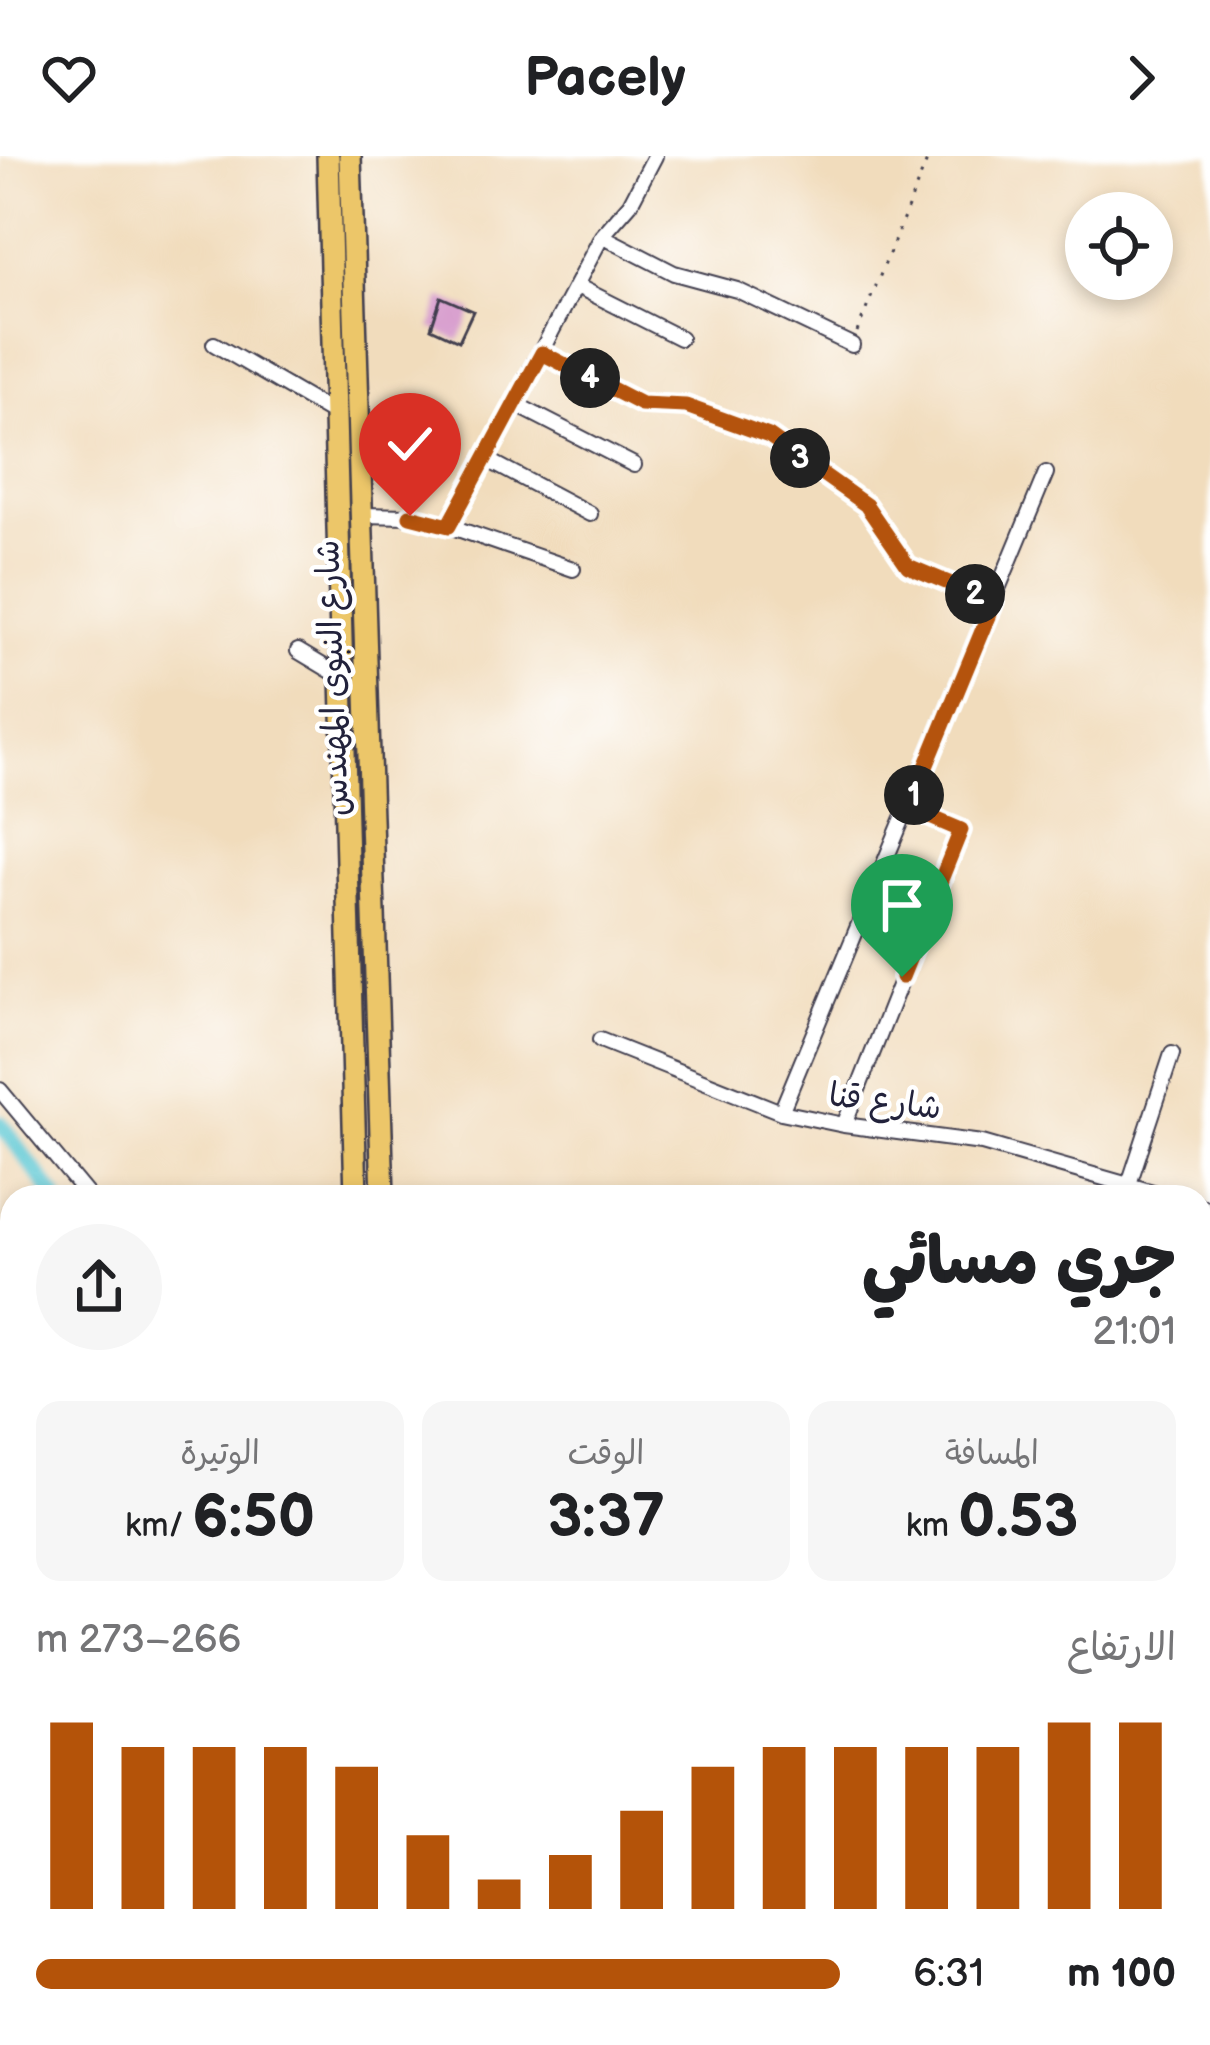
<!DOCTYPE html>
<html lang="ar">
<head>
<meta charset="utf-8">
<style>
	body { margin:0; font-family:"Balsamiq Sans","Playpen Sans Arabic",sans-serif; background:#f6f6f6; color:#202124; direction:rtl; height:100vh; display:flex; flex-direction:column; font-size:45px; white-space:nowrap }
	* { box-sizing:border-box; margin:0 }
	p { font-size:39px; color:#757577 }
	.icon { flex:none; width:66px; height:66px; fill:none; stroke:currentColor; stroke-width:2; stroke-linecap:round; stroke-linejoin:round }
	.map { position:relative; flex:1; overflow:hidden; direction:ltr }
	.side { position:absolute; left:0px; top:1029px; width:1212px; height:861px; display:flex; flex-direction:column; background:#fff; border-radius:36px 36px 0 0; box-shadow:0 6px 18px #0003; direction:rtl }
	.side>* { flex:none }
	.fabs { position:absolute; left:1065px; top:36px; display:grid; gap:24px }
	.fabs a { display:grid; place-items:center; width:108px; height:108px; border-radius:50%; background:#fff; box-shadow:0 6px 18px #0003; font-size:60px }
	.pin { position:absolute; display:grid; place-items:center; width:102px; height:102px; color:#fff; margin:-123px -51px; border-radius:50% 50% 50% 0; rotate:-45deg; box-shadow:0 0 12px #0007 }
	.pin .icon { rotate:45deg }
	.km { position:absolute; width:60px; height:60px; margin:-30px; border-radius:50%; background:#222; color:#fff; font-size:33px; line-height:60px; text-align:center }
	.round { display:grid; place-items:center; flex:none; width:126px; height:126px; border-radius:63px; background:#f6f6f6 }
	.overview { display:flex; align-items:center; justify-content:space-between; height:204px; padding:0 36px }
	h1 { font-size:66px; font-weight:800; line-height:90px }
	.metrics { display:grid; grid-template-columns:repeat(3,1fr); gap:18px; height:204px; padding:12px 36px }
	.metrics div { display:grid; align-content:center; border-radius:24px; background:#f6f6f6; text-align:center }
	.metrics b { font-size:60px; font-weight:800 }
	.metrics small { font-size:33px; font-weight:400 }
	.metrics p { font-size:33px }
	.chart { height:336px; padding:24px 36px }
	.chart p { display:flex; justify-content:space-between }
	.chart svg { width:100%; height:216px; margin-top:12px; stroke:#b45309; stroke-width:6 }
	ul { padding:0 36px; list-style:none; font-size:39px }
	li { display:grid; grid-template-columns:192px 144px 1fr; align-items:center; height:90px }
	li i { height:30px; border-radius:15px; background:#b45309 }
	header { display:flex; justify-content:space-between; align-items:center; height:156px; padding:0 36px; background:#fff; font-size:54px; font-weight:800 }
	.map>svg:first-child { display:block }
</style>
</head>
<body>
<header><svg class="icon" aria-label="forward" viewBox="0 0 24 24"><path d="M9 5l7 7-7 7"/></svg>Pacely<svg class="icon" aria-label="heart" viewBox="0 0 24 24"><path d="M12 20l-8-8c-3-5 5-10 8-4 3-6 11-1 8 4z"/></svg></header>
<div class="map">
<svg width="1210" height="1889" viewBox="0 0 1210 1889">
	<rect width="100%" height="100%" fill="#fff"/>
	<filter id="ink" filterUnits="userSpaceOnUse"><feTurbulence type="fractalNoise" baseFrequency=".00833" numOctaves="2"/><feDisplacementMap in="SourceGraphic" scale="24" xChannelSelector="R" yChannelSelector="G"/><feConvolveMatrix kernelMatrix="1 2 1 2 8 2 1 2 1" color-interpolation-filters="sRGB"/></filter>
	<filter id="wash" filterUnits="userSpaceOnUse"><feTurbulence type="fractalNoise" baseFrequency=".004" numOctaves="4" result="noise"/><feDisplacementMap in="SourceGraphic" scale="48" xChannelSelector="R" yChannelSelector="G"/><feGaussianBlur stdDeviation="2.7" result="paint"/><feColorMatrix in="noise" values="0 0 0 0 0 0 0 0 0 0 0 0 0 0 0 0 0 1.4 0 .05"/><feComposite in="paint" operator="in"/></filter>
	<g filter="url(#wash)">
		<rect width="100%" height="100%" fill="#f1dcbc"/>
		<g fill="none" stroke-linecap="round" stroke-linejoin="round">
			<path stroke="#5bc7d3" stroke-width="16" d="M0,967L55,1041
				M1200,1633L1210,1635"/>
		</g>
		<g id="blocks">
			<path fill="#d598cb" d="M441,141L473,155L459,185L431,172Z
				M0,1408L12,1422V1513L0,1523Z"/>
		</g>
	</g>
	<g filter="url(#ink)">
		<use href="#blocks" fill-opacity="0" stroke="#413e4e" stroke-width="3"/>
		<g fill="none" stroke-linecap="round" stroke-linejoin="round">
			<g stroke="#413e4e" stroke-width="10">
				<path id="service" d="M0,1559L12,1549"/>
			</g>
			<g stroke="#413e4e" stroke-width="18">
				<path id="minor" d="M602,80L674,117L737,134L852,189
					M577,130L680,182
					M214,188L334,258
					M542,198L641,248L685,250L769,280L866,349L908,410L994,446
					M515,248L634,309
					M486,303L590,358
					M361,359L409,360L449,370L602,80L630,48L655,0
					M449,370L573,413
					M298,495L343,522
					M600,884L781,956L844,969L982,987L1170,1041
					M0,934L89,1041
					M781,956L1046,317
					M844,969L961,673L909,652
					M1129,1028L1172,898
					M1200,1050L1210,1054
					M1200,1611L1210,1613
					M54,1889L65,1878"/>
			</g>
			<g stroke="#413e4e" stroke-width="22">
				<path id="secondary" d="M0,1857L12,1871
					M19,1878L28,1889"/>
			</g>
			<g stroke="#413e4e" stroke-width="26">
				<path id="primary" d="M328,0L356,1041
					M350,0L383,1041
					M0,1716L12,1705
					M0,1745L12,1734"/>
			</g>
			<path stroke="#413e4e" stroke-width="3" stroke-dasharray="3 9" stroke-linecap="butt" d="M857,176L929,0"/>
			<use href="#service" stroke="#fff" stroke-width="6"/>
			<use href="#minor" stroke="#fff" stroke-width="14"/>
			<use href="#secondary" stroke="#f7e8c3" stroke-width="18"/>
			<use href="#primary" stroke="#ecc669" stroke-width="21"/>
		</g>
	</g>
	<g fill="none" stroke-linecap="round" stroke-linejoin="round" filter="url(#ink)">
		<g stroke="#fff" stroke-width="24">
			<path id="route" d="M410,360L449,370L542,197L641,248L686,250L769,280L866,349L908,410L994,446L909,652L961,674L902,821"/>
		</g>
		<use href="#route" stroke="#b45309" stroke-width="15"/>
	</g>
	<g text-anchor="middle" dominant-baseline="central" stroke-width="9" stroke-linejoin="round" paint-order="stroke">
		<g font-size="33" fill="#22223b" stroke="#fff">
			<text transform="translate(333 522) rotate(-92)">شارع النبوى المهندس</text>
			<text transform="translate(885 946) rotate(7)">شارع قنا</text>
		</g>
	</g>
</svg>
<div class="fabs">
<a><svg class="icon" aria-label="locate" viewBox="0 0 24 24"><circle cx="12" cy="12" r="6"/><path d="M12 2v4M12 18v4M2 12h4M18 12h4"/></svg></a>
</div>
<div class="pin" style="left:902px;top:821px;background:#1e9e55"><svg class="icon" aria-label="arrive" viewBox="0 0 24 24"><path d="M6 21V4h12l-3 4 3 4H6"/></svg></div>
<div class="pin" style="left:410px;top:360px;background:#d93025"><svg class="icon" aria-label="check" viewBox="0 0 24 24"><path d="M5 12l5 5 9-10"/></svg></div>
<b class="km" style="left:914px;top:639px">1</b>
<b class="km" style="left:975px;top:438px">2</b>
<b class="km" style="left:800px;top:302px">3</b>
<b class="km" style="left:590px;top:222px">4</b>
<section class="side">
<div class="overview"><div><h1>جري مسائي</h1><p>21:01</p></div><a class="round"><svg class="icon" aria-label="share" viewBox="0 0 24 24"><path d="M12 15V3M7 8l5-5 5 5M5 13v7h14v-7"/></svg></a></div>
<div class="metrics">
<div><p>المسافة</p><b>0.53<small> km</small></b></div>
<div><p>الوقت</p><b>3:37</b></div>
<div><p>الوتيرة</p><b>6:50<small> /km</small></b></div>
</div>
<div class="chart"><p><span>الارتفاع</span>266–273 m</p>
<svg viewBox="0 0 160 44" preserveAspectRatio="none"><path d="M5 44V6M15 44V11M25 44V11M35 44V11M45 44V15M55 44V29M65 44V38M75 44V33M85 44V24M95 44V15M105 44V11M115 44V11M125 44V11M135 44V11M145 44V6M155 44V6"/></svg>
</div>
<ul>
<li><b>100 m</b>6:31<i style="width:100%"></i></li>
</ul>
</section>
</div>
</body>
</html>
